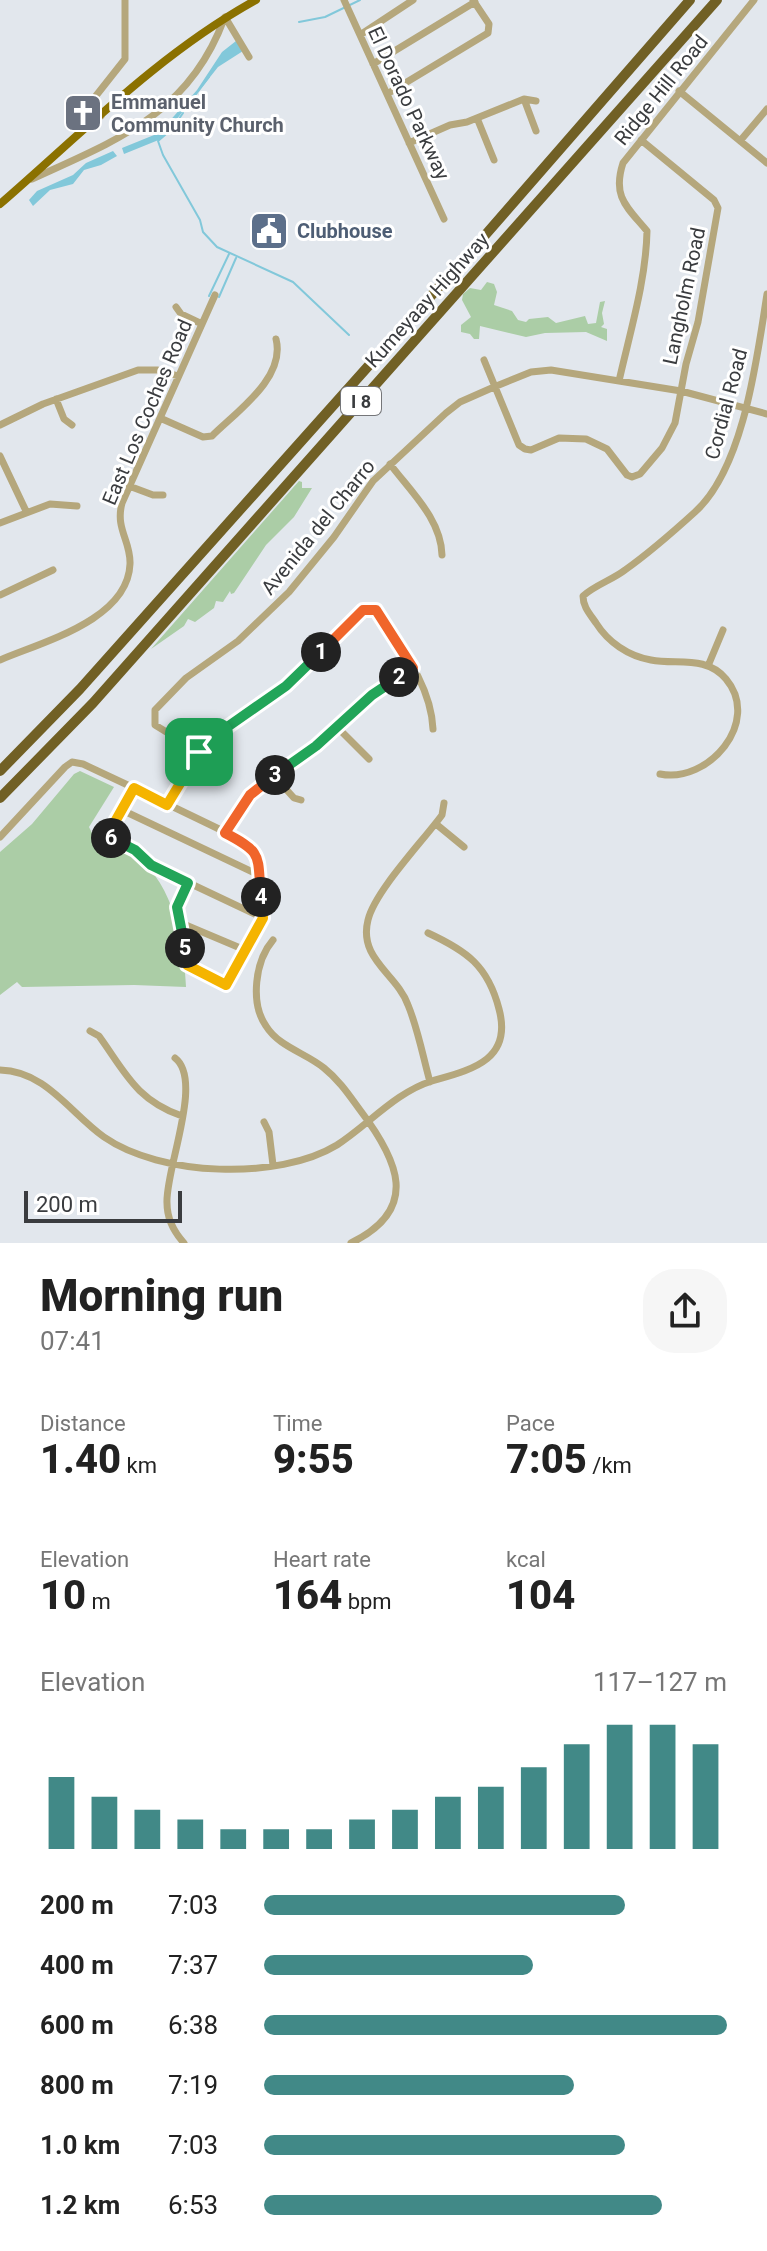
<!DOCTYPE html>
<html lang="en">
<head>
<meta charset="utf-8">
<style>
	body { margin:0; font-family:Roboto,sans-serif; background:#f6f6f6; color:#222; height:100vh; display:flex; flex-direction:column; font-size:30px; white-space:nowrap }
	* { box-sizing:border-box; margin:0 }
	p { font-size:26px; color:#767676 }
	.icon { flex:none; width:44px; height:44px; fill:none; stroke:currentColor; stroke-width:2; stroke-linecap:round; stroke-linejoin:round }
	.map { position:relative; height:1243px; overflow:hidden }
	.side { display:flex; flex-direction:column; background:#fff; flex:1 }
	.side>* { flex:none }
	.scale { position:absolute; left:24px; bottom:20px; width:158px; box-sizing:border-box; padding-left:8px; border:4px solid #3a3c3f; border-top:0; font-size:22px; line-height:28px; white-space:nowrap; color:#3a3c3f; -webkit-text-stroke:6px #fff; paint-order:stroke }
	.pin { position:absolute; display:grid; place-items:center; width:68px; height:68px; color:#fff; margin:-34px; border-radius:16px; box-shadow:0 4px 12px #0006 }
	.km { position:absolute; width:40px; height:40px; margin:-20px; border-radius:50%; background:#222; color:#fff; font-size:22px; line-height:40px; text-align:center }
	.round { display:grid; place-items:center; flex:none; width:84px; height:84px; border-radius:32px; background:#f6f6f6 }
	.summary { display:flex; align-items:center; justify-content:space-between; height:136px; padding:0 40px }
	h1 { font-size:44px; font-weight:800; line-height:60px }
	.stats { display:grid; grid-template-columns:repeat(3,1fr); gap:12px; height:136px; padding:8px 40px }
	.stats div { display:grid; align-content:center }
	.stats b { font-size:40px; font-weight:800 }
	.stats small { font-size:22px; font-weight:400 }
	.stats p { font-size:22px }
	.chart { height:224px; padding:16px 40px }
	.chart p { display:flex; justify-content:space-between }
	.chart svg { width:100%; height:144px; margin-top:8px; stroke:#418987; stroke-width:6 }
	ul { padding:0 40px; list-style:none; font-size:26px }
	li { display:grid; grid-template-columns:128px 96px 1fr; align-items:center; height:60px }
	li i { height:20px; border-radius:10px; background:#418987 }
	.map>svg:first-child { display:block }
</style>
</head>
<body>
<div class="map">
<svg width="767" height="1243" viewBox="0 0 767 1243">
	<rect width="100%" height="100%" fill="#e2e7ed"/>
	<path fill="#abcda6" d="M487,282L494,284L497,292L494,305L512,311L518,320L526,322L529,319L548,317L556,323L585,316L588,324L596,323L600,302L605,301L602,313L604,324L601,327L607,329V341L586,332L545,333L526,337L480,326L479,339H474L470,334L461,332V325L471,317L462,300L463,294L470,288L481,290Z
		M299,481L302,482V488H312L294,517L266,545L234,593L231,594L230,591L223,602L216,601L214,608L195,622L188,619L184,626L151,649Z
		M80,771L114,787L89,827L92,833C107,840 124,846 137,856C174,887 184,941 186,987L134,985L22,987L17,982L0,995V852L32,824L74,774Z"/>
	<path fill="#82c8da" d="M236,41L243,51L218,67L161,139L124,154L122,148L159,133L197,90L222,52Z
		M113,151L117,156L101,165L84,170L73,184L50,190L33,206L29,200L37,191L73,175L86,163Z"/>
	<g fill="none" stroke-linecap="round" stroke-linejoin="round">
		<path stroke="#82c8da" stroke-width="2" d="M299,22L325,17L360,0
			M193,98L209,77
			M183,113L172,129L158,141L163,155L200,220L203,232L217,247L293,282L349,335
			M209,296L229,254
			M219,297L236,258"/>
		<path stroke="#b5a77c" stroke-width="7" d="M344,0L444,219
			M225,17L249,57
			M360,35L413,0
			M373,64L475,2
			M679,91L767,163
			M387,94L488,33L489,24L473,0
			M524,99L536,131
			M101,116L93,104L95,97L125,59V0
			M477,118L494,160
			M740,141L767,109
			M409,143L450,125L467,122L524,99L536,101
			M32,179C117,140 189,114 224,19
			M176,307L181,314L202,324
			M484,360L519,445L525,449L531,450L559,438L586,439L607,449L627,475L632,477L640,474L662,448L675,423L686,364L698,322L718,208L714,200L641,140
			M619,381C630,332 646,281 647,231C627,207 612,197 623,163L754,0
			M56,399L64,419L72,425
			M160,418L203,437L212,436C236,412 286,378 276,339
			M0,425L43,404L138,370H158L178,376
			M0,456L26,511
			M390,464C411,492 441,519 442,555
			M129,486L153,495H163
			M0,523L50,504L77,506
			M0,595L53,570
			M0,660C42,642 128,620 130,564C131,541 115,529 122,503L215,295
			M708,666L723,630
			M336,726L369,759
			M199,752L155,725V710L186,678L238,641L289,592L334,537L373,481L446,413L460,402L494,387L531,372L551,370L681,391L767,414
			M660,774C708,784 762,722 726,679C706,655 677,665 651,660C628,656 608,642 596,623C590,614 583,607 583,596C595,585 612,580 625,570C649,553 673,532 695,512C744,468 757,357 767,294
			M274,776L294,798L301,800
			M134,788L107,836L135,850L151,865L263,918
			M167,805L199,752L213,737L288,684L363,610L369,608L376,610C400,647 431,684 433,729
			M122,810L259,875
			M436,824L464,847
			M225,833L254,791L316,746L372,695L413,668
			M0,837L65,767L72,762L83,764L134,788L219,829L253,848L257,859L263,918L226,985L187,965L181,923
			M188,883L177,907L181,923L245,950
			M273,940C255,961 250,1003 266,1026C279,1047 306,1053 324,1068C339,1080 349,1095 360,1110C398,1160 421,1209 351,1243
			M90,1031L99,1036C125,1072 136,1100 182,1116
			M175,1058C204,1080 165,1170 167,1203C167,1219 174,1232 184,1243
			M0,1070C46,1071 70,1113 104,1137C160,1176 278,1181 337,1145C368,1125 396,1092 432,1081C470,1070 513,1061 499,1009C488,966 467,951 428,933
			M430,1082C423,1057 418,1029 408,1005C397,974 358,959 368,920C375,891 423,841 442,815L444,803
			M264,1122L269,1132L273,1165"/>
		<path stroke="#8b7100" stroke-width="8" d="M0,204C82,133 160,53 256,0"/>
		<path stroke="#716025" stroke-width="10" d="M0,771L80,689L480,241L690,0
			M0,798L93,703L717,0"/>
	</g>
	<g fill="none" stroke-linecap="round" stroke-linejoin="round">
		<g stroke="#fff" stroke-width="16">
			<path id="split-1" d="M199,752L213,737L286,686L321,652"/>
		</g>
		<g stroke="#fff" stroke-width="16">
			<path id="split-2" d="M321,652L363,610H376L413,668L399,677"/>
		</g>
		<g stroke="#fff" stroke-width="16">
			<path id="split-3" d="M275,775L316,746L372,695L399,677"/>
		</g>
		<g stroke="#fff" stroke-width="16">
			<path id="split-4" d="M261,897C257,855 264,853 225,833L250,795L275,775"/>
		</g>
		<g stroke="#fff" stroke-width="16">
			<path id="split-5" d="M185,948L187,965L226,985L263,918L261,897"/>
		</g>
		<g stroke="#fff" stroke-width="16">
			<path id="split-6" d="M111,838L135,850L151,865L188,883L177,907L185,948"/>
		</g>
		<g stroke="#fff" stroke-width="16">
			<path id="split-7" d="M111,838L107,836L134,788L167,805L199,752"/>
		</g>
		<use href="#split-1" stroke="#22a559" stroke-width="10"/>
		<use href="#split-2" stroke="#f0652b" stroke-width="10"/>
		<use href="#split-3" stroke="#22a559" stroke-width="10"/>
		<use href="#split-4" stroke="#f0652b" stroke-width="10"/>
		<use href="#split-5" stroke="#f5b400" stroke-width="10"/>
		<use href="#split-6" stroke="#22a559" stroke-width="10"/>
		<use href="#split-7" stroke="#f5b400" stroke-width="10"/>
	</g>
	<defs>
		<g id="church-square" transform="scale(2)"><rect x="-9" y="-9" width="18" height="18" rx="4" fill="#6b7280" stroke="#fff"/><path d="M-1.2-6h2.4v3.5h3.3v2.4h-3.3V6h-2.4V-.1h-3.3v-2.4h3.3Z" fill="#fff"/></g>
		<g id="civic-square" transform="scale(2)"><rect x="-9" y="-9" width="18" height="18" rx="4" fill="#5c6f8a" stroke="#fff"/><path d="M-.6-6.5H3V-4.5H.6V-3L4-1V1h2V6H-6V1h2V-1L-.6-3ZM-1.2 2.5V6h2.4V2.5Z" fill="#fff"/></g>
	</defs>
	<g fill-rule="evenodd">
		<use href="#church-square" x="83" y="113"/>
		<use href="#civic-square" x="269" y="231"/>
	</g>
	<g text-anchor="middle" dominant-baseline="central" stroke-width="6" stroke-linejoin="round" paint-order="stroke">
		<rect fill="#fff" stroke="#757679" stroke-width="2" x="341" y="387" width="40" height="28" rx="6"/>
		<g font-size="18" font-weight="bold" fill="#3a3c3f">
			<text x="361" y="401">I 8</text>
		</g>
		<g font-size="20" fill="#3a3c3f" stroke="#fff">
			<text transform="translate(661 90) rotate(-51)">Ridge Hill Road</text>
			<text transform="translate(409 103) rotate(65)">El Dorado Parkway</text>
			<text transform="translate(684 296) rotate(-78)">Langholm Road</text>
			<text transform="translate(427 300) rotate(-48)">Kumeyaay Highway</text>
			<text transform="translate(726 404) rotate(-75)">Cordial Road</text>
			<text transform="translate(147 412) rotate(-67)">East Los Coches Road</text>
			<text transform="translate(318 527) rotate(-51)">Avenida del Charro</text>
		</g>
		<g font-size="20" font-weight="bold" fill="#5b616d" stroke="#fff" text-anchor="start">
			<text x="111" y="102">Emmanuel<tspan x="111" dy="23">Community Church</tspan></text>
		</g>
		<g font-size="20" font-weight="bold" fill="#4e5e75" stroke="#fff" text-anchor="start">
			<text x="297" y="231">Clubhouse</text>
		</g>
	</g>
</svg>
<div class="scale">200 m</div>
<div class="pin" style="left:199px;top:752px;background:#1e9e55"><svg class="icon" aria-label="arrive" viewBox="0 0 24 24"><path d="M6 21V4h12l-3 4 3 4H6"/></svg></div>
<b class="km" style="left:321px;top:652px">1</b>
<b class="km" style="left:399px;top:677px">2</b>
<b class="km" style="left:275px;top:775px">3</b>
<b class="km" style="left:261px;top:897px">4</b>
<b class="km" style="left:185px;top:948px">5</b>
<b class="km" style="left:111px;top:838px">6</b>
</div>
<section class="side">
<div class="summary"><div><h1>Morning run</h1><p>07:41</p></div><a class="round"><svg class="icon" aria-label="share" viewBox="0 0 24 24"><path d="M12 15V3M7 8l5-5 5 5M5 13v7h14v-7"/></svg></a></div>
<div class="stats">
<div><p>Distance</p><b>1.40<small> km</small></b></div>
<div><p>Time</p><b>9:55</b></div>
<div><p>Pace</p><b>7:05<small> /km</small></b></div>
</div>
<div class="stats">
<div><p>Elevation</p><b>10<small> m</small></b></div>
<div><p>Heart rate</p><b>164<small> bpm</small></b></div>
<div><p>kcal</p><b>104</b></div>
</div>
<div class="chart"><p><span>Elevation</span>117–127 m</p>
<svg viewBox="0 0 160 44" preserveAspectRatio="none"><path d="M5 44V22M15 44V28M25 44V32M35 44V35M45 44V38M55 44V38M65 44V38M75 44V35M85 44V32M95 44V28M105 44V25M115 44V19M125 44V12M135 44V6M145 44V6M155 44V12"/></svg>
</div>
<ul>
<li><b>200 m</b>7:03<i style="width:78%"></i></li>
<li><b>400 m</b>7:37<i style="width:58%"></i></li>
<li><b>600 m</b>6:38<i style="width:100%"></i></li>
<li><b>800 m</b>7:19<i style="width:67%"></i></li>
<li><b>1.0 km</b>7:03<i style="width:78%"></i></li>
<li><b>1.2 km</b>6:53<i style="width:86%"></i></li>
</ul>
</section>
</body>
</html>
